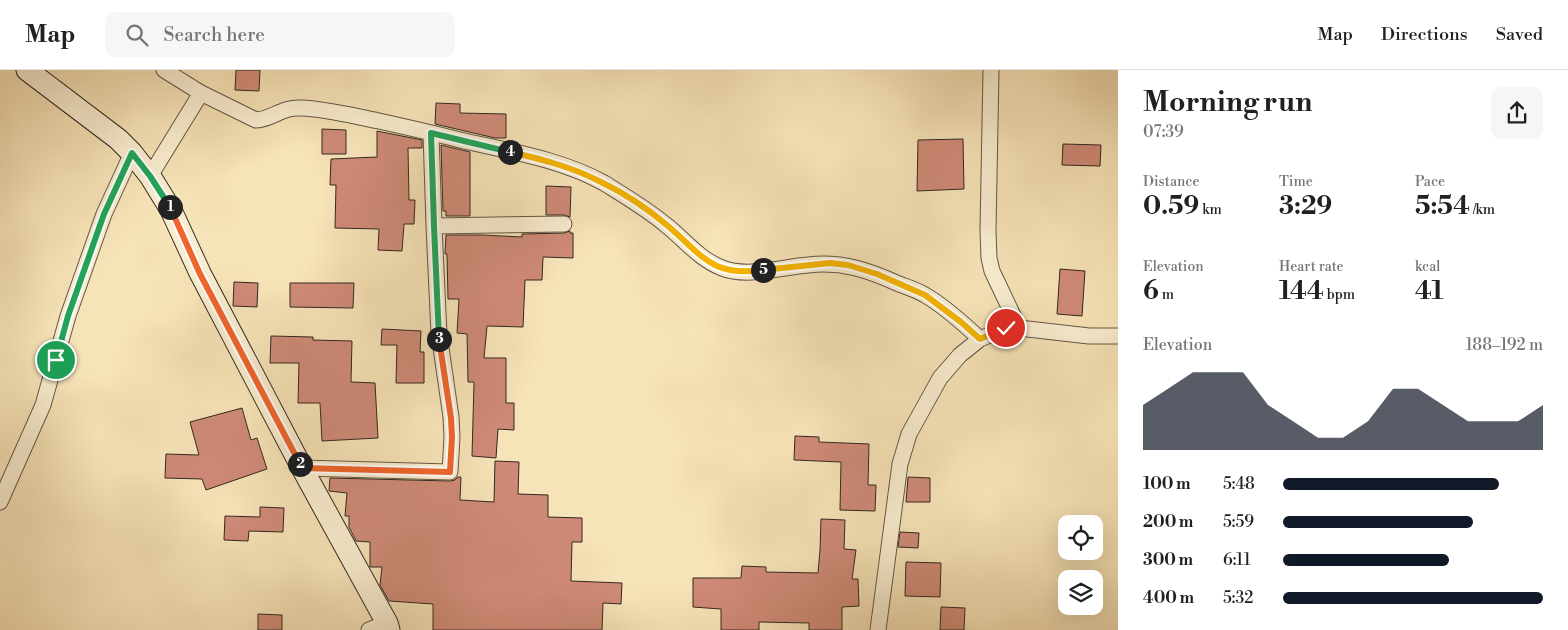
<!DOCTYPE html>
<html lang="en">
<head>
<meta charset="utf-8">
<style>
	body { margin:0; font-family:"Libre Bodoni",serif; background:#f6f6f6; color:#202124; height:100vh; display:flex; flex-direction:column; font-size:19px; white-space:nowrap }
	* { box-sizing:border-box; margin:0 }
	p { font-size:16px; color:#757577 }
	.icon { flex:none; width:28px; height:28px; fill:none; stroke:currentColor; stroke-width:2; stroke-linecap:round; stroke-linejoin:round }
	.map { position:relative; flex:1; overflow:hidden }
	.side { display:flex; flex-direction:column; background:#fff; width:450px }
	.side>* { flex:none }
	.tools { position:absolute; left:1058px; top:445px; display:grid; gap:10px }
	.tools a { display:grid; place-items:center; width:45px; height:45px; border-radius:10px; background:#fff; box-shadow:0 5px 20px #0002; font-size:25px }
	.pin { position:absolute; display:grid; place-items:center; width:42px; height:42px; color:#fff; margin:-21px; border:2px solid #fff; border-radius:50%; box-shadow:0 1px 5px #0007 }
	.km { position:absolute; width:25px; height:25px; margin:-12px; border-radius:50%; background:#222; color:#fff; font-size:14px; line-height:25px; text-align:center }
	.round { display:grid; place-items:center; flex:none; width:52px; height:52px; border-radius:10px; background:#f6f6f6 }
	.summary { display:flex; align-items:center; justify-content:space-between; height:85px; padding:0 25px }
	h1 { font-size:28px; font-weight:700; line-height:38px }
	.metrics { display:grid; grid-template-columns:repeat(3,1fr); gap:8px; height:85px; padding:5px 25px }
	.metrics div { display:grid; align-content:center }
	.metrics b { font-size:25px; font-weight:700 }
	.metrics small { font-size:14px; font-weight:400 }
	.metrics p { font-size:14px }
	.chart { height:140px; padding:10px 25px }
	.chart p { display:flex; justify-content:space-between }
	.chart svg { width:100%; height:90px; margin-top:5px; fill:#111827; opacity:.7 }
	ul { padding:0 25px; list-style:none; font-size:16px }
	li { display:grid; grid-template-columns:80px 60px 1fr; align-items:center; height:38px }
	li i { height:12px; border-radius:6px; background:#111827 }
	header { display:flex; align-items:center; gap:30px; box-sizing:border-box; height:70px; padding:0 25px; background:#fff; border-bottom:1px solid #e0e0e0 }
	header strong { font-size:24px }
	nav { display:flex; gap:28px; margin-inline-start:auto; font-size:18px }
	.search { width:350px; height:45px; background:#f6f6f6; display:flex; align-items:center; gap:12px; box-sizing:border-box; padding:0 18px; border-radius:10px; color:#757577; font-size:19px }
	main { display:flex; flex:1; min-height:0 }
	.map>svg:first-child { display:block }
</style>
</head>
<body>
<header>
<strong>Map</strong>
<div class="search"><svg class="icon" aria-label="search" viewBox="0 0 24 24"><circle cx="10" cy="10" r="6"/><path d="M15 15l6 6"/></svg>Search here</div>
<nav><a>Map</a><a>Directions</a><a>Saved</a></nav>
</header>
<main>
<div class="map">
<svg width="1118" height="560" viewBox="0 0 1118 560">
	<rect width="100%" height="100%" fill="#f6e3b7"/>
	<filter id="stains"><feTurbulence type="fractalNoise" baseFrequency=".004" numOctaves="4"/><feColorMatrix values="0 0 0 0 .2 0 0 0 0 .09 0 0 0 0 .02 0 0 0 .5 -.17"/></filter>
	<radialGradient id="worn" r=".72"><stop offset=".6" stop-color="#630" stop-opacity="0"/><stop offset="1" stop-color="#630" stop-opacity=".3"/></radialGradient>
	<path fill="#cf8a77" stroke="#322820" d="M236,0H260L259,21L235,20Z
		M436,33L460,34V43L506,44V68H495L435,54Z
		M322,59L346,60V84H322Z
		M377,61L422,70V78H408L409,130H415L414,154H404L402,181L378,180L379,159L335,158L336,115H330L331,89L377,87Z
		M963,69L964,119L917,121L918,70Z
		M1063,74L1101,75L1100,96L1062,95Z
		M441,75L470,82V146H446V141H443Z
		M546,116L571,117L570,147L564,145H546Z
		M570,161V163H573V188L543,187L542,210H525L523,257L487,256L484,288H506V333H514V360L498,359L496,388L472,386L474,312H468L467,264L457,263L459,229H448L447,184H445L446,165H482L522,167V164L564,163Z
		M1060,199L1085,201L1082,246L1057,244Z
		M234,212L258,213L257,237L233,236Z
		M290,213H354L353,238L290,237Z
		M382,259L421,261L420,282H424V313H396L397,275H381Z
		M271,266L313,267V270L352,271L351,312L375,313L378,368L322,371L320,333H298L299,293H270Z
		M242,338L251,370L257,368L267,399L206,420L202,409L165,408L166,384L199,385L190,352Z
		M795,366L819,367V372L869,374L868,415H876L875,441L840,440L841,392L794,390Z
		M495,391L519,392L518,424L548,425V447L582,448V472H572L571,511L622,513L621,534L603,533L602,560H433V534L389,531L380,515L382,497H370V472L356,471L349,457V446H345L347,423L329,421L330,408L450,411L455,410L458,407H461L460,430L494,432Z
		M908,407L930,408V432H906Z
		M260,437L284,438L283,462L249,461L248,471L224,470L225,446L260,447Z
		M821,449L845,450L844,479L856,480L852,509H858L859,536L842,537V560H809V553L759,552V560H721V539L693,537V508H741L742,496L766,497V502L818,503L820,480Z
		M900,462L919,463L918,478L898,477Z
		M906,492L941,493L940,527L905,526Z
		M941,537L965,538L964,560H940Z
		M258,544L282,545V560H258Z"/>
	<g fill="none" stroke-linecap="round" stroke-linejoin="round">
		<g stroke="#635746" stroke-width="17">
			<path id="street" d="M164,0L201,23L256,50C273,49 281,37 301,38C328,39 353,46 379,51C406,57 433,63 460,70C508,81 561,89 604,113C625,126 647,139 666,155C685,170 699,189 722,198C747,208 782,197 808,195C842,191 868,200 899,214C907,217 917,220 925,225C944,236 964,254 980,269
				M991,0L988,161L989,188L992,201L1019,258
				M150,106L201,23
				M434,156L564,154
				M302,398L450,402L452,367L451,347L439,264L434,156L431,63
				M0,432L43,335L68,246L104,144L132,83
				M369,560L387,553
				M878,560L900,394L909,364L940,308L960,285L980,269L1006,258H1019L1089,266H1118"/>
		</g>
		<g stroke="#322820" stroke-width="23">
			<path id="secondary" d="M27,0L118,69L132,83L150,106L171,140L200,203L302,398L387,553L389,560"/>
		</g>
		<use href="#street" stroke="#f9edd0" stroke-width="15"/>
		<use href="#secondary" stroke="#f9edd0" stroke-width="21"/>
	</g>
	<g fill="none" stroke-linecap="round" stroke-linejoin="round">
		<g stroke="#fff" stroke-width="10">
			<path id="split-1" d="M56,290L68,246L104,144L132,83L150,106L170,137"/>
		</g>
		<g stroke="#fff" stroke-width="10">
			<path id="split-2" d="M170,137L200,204L300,394"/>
		</g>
		<g stroke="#fff" stroke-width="10">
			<path id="split-3" d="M300,394L302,398L450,402L452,367L451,348L439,269"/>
		</g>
		<g stroke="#fff" stroke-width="10">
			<path id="split-4" d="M439,269L434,156L431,63L510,82"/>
		</g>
		<g stroke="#fff" stroke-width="10">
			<path id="split-5" d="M510,82C541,89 572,97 601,112C624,123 648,139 668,156C703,186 712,207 763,200"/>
		</g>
		<g stroke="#fff" stroke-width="10">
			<path id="split-6" d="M763,200L830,193L848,195L877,204L925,225L961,252L980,269L1006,258"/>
		</g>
		<use href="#split-1" stroke="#22a559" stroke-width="6"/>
		<use href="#split-2" stroke="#f0652b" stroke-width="6"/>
		<use href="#split-3" stroke="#f0652b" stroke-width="6"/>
		<use href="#split-4" stroke="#22a559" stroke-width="6"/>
		<use href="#split-5" stroke="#f5b400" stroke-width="6"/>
		<use href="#split-6" stroke="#f5b400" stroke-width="6"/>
	</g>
	<rect width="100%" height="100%" filter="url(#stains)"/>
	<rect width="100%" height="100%" fill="url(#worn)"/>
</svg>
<div class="tools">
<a><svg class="icon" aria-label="locate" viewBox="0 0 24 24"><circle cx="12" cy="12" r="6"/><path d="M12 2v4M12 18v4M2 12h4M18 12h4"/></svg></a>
<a><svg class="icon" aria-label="layers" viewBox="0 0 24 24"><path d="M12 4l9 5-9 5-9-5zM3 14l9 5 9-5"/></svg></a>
</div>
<div class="pin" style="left:56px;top:290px;background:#1e9e55"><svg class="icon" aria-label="arrive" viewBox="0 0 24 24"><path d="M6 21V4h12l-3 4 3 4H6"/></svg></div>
<div class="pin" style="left:1006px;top:258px;background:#d93025"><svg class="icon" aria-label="check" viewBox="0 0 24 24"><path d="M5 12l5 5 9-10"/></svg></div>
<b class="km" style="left:170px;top:137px">1</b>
<b class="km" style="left:300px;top:394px">2</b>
<b class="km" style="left:439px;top:269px">3</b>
<b class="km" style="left:510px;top:82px">4</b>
<b class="km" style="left:763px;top:200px">5</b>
</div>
<section class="side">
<div class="summary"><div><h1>Morning run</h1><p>07:39</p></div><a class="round"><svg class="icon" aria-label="share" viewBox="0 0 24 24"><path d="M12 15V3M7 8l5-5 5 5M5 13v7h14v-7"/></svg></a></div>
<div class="metrics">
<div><p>Distance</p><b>0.59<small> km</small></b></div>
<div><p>Time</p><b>3:29</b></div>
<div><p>Pace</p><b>5:54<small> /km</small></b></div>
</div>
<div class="metrics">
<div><p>Elevation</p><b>6<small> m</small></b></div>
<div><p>Heart rate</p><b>144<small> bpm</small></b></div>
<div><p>kcal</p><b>41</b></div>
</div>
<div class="chart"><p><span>Elevation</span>188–192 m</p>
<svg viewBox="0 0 160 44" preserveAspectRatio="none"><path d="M0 44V22L10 14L20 6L30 6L40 6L50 22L60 30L70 38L80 38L90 30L100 14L110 14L120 22L130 30L140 30L150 30L160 22V44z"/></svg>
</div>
<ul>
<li><b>100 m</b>5:48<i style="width:83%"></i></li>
<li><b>200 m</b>5:59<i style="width:73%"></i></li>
<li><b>300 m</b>6:11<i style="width:64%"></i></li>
<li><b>400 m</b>5:32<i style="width:100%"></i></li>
</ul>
</section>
</main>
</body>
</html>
